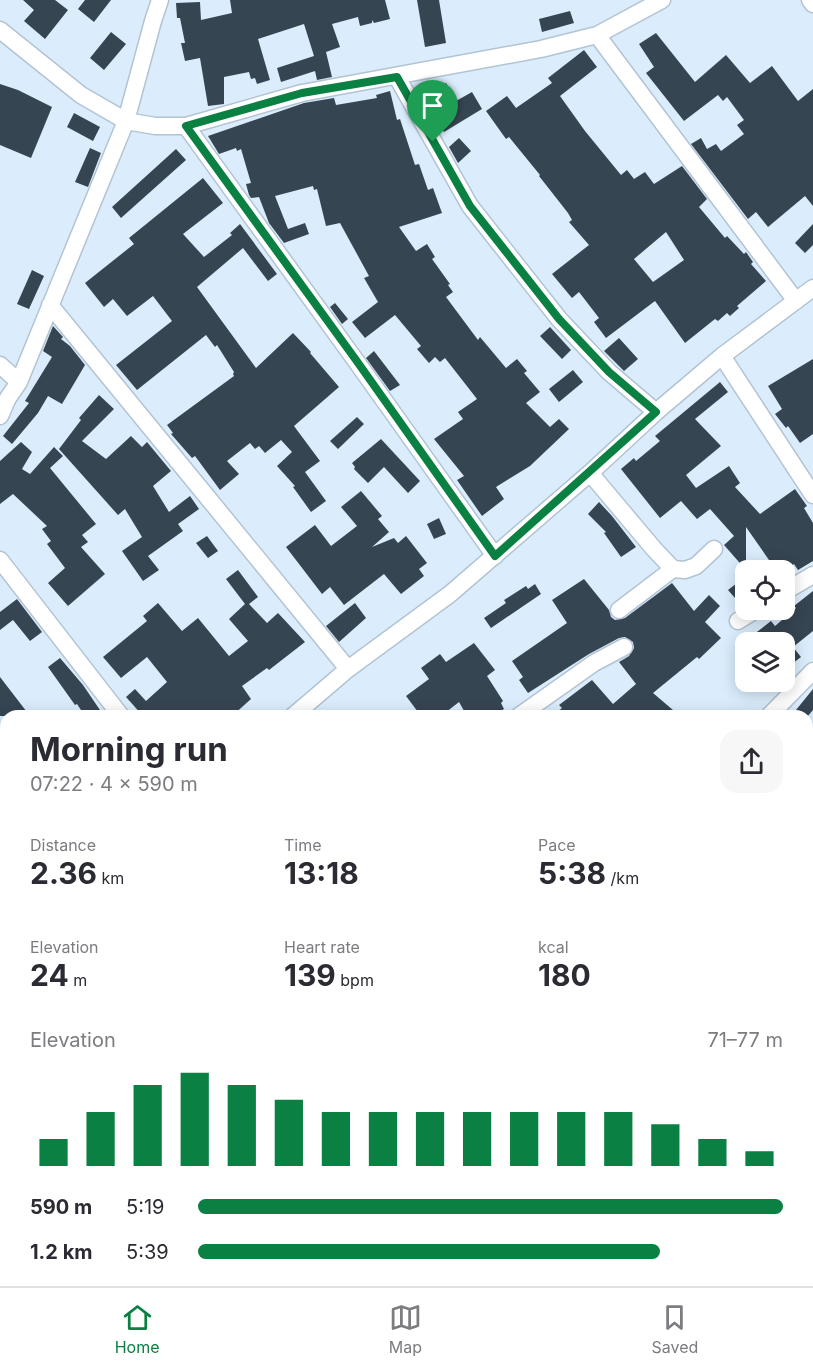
<!DOCTYPE html>
<html lang="en">
<head>
<meta charset="utf-8">
<style>
	body { margin:0; font-family:Inter,sans-serif; background:#f7f7f7; color:#2b2b33; height:100vh; display:flex; flex-direction:column; font-size:22px; white-space:nowrap }
	* { box-sizing:border-box; margin:0 }
	p { font-size:20px; color:#7c7c81 }
	.icon { flex:none; width:33px; height:33px; fill:none; stroke:currentColor; stroke-width:2; stroke-linecap:round; stroke-linejoin:round }
	.map { position:relative; flex:1; overflow:hidden }
	.side { position:absolute; left:0px; top:710px; width:813px; height:578px; display:flex; flex-direction:column; background:#fff; border-radius:18px 18px 0 0; box-shadow:0 3px 15px #0003 }
	.side>* { flex:none }
	.fabs { position:absolute; left:735px; top:560px; display:grid; gap:12px }
	.fabs a { display:grid; place-items:center; width:60px; height:60px; border-radius:12px; background:#fff; box-shadow:0 3px 15px #0003; font-size:30px }
	.pin { position:absolute; display:grid; place-items:center; width:51px; height:51px; color:#fff; margin:-62px -26px; border-radius:50% 50% 50% 0; rotate:-45deg; box-shadow:0 0 6px #0007 }
	.pin .icon { rotate:45deg }
	.round { display:grid; place-items:center; flex:none; width:63px; height:63px; border-radius:18px; background:#f7f7f7 }
	.summary { display:flex; align-items:center; justify-content:space-between; height:102px; padding:0 30px }
	h1 { font-size:33px; font-weight:700; line-height:45px }
	.stats { display:grid; grid-template-columns:repeat(3,1fr); gap:9px; height:102px; padding:6px 30px }
	.stats div { display:grid; align-content:center }
	.stats b { font-size:30px; font-weight:700 }
	.stats small { font-size:16px; font-weight:400 }
	.stats p { font-size:16px }
	.chart { height:168px; padding:12px 30px }
	.chart p { display:flex; justify-content:space-between }
	.chart svg { width:100%; height:108px; margin-top:6px; stroke:#0b8043; stroke-width:6 }
	ul { padding:0 30px; list-style:none; font-size:20px }
	li { display:grid; grid-template-columns:96px 72px 1fr; align-items:center; height:45px }
	li i { height:15px; border-radius:8px; background:#0b8043 }
	.tab-bar { display:flex; justify-content:space-around; align-items:center; height:84px; border-top:2px solid #e1e1e2; background:#fff; font-size:16px; color:#7c7c81 }
	.tab-bar a { display:grid; justify-items:center; gap:3px }
	.tab-bar .active { color:#0b8043 }
	.map>svg:first-child { display:block }
</style>
</head>
<body>
<div class="map">
<svg width="813" height="1286" viewBox="0 0 813 1286">
	<rect width="100%" height="100%" fill="#dbedfd"/>
	<path fill="#364552" fill-rule="evenodd" d="M23,0H55L68,10L45,39L24,21L34,10Z
		M85,0H111L94,22L78,9Z
		M230,0H385L390,19L374,23L372,20V23L360,26L358,17L332,24L340,47L326,52L332,77L317,80L315,71L281,82L277,68L314,56L304,24L258,39L270,80L257,84L255,78L251,79L249,72L224,77V104L208,106L200,58L185,61L181,43H185L180,18H177L176,3L200,2L201,20L232,13Z
		M417,0H439L446,43L425,47Z
		M570,11L574,23L542,32L539,19Z
		M111,32L126,44L104,70L90,58Z
		M656,33L695,82L726,55L750,83L772,66L798,101L813,89V206L805,196L768,227L756,212L748,219L691,144L701,138L707,149L716,144L721,151L744,134L737,125L744,120L727,97L723,101L718,95L684,121L646,73L654,67L639,44Z
		M584,50L597,67L560,96L585,131L621,175L627,170L634,179L645,172L654,184L682,166L707,199L699,207L725,238L727,236L744,254L746,252L753,262L751,264L766,281L737,306L739,308L730,316L727,313L718,321L715,319L685,343L655,301L606,338L594,322L599,318L579,292L572,298L552,274L589,245L569,222L572,220L568,213L539,176L540,175L509,137L506,139L486,111L507,96L516,108L552,83L548,78ZM666,232L684,260L653,282L634,259Z
		M446,83L456,101L472,92L482,109L444,132L432,112L429,113L421,97Z
		M0,84L18,90L52,107L31,158L0,145Z
		M390,91L397,120L400,119L415,165L419,164L428,190L433,188L442,213L399,227L416,251L427,244L435,257L432,259L450,284L448,285L453,292L446,297L478,340L480,337L506,368L517,359L527,371L524,373L540,392L526,403L550,427L559,419L569,429L530,466L496,487L504,499L482,516L457,480L464,476L434,439L463,419L458,412L477,399L445,358L440,362L435,357L429,363L417,349L421,346L395,315L365,338L352,322L378,302L364,278L369,276L340,223L326,226L317,189L314,190L313,186L275,196L288,229L305,223L309,234L284,243L269,223L259,197L251,198L249,195L246,184L251,183L241,149L237,151L236,148L219,154L208,136L304,103L334,98L336,105L377,98L376,95Z
		M74,113L100,127L93,141L67,127Z
		M459,138L471,151L458,163L449,147Z
		M90,148L101,153L88,187L75,182Z
		M176,149L186,160L121,218L112,207Z
		M203,178L223,203L183,234L204,257L232,235L230,233L240,224L277,274L268,281L243,248L197,287L256,368L293,333L311,352L310,353L339,387L294,426L320,461L305,472L326,501L311,512L293,487L295,486L277,466L292,452L281,440L265,453L259,446L255,449L250,443L227,461L239,474L220,490L195,456L192,458L171,434L173,433L167,425L234,376L233,374L234,372L217,345L215,347L206,335L137,390L116,365L172,321L153,296L127,316L113,299L104,307L85,283L134,244L129,238Z
		M813,224V245L805,253L795,243Z
		M32,270L44,276L29,309L17,304Z
		M335,303L348,319L342,324L330,307Z
		M53,326L63,337L61,339L70,346L85,365L62,404L48,396L38,413L12,444L3,436L29,403L25,401L52,357L43,351Z
		M550,327L571,350L562,359L540,336Z
		M619,338L638,359L624,371L604,351Z
		M374,351L400,385L390,391L366,358Z
		M813,359V434L800,443L788,426L786,428L775,414L782,409L768,386Z
		M573,370L583,382L559,402L549,389Z
		M720,382L728,392L695,419L721,446L686,475L696,488L729,466L740,483L735,487L760,514L795,489L807,506L804,508L813,523V561L798,570L794,564L786,570H776L746,527V570L724,545L734,536L710,509L697,519L681,501L660,518L621,469L634,458L636,461L660,441L655,436Z
		M99,395L114,409L82,441L106,459L131,436L142,447L147,442L171,471L153,486L169,512L190,496L199,509L178,524L183,531L148,556L159,570L143,581L122,551L142,537L125,509L118,515L59,449L81,420L79,418Z
		M357,417L364,424L338,449L330,441Z
		M381,439L420,481L408,493L384,467L368,483L354,469L355,467L352,463Z
		M21,442L32,452L22,469L30,474L54,447L63,456L50,468L96,524L82,535L88,542L81,547L105,574L68,606L48,583L65,568L47,544L51,541L42,529L47,526L13,494L0,504V461Z
		M361,491L382,516L378,519L389,532L372,547L394,538L398,543L406,536L427,563L419,569L424,576L401,594L384,574L344,605L330,587L322,594L286,547L315,525L331,546L357,526L341,507Z
		M599,502L612,516L636,547L621,557L604,533L606,532L588,514Z
		M439,518L446,534L434,539L427,524Z
		M207,536L218,551L208,558L196,543Z
		M238,570L258,597L249,604L267,623L278,613L305,642L269,670L267,668L242,686L251,699L232,716H143L126,697L135,689L146,701L167,682L147,657L121,678L103,657L147,621L143,616L158,603L182,631L198,618L229,656L248,641L229,619L245,604L226,579Z
		M746,576V604L742,606L728,590Z
		M584,579L609,610L611,617L615,620L625,618L672,583L694,611L709,595L720,606L705,622L721,638L699,659L697,657L653,693L680,716H552L562,708L559,705L592,680L613,704L636,684L619,662L629,656L634,648L633,642L625,637L619,638L589,654L528,693L519,680L523,677L512,661L567,623L552,600Z
		M535,584L541,594L491,628L484,618L506,603L504,600L526,586L528,589Z
		M813,591V631L793,647L801,657L784,670V642H759L753,635L771,621L775,626L796,608L794,606Z
		M17,599L42,632L30,641L13,620L0,630V612Z
		M355,603L366,618L339,642L326,626Z
		M474,643L495,670L487,676L503,701L501,703L504,709L492,716H467L459,702L441,716H421L406,696L429,679L421,668L440,654L446,662Z
		M60,658L83,685L104,716H85L77,704L75,705L48,667Z
		M0,677L30,716H0Z
		M813,689V710L807,717L796,710Z"/>
	<g fill="none" stroke-linecap="round" stroke-linejoin="round">
		<g stroke="#b2c4d3" stroke-width="19">
			<path id="minor" d="M810,0L813,4
				M0,30L81,95L126,121L155,126H186L302,93L541,49L597,35L662,0
				M597,35L796,301
				M397,77L470,206L559,319L609,372L656,412
				M186,126L356,361L495,556
				M50,305L348,669
				M722,356L813,495
				M0,365L19,382
				M0,416L8,398L19,382L126,121L153,21L160,0
				M590,473L654,549L673,569L685,570L696,566L714,549
				M0,560L121,716
				M784,592L813,575
				M619,610L673,569
				M738,621L757,609
				M293,716L348,669L450,594L590,473L656,412L722,356L813,288
				M519,716L594,663L624,647
				M769,716L813,671
				M0,855L6,860
				M0,949L6,944
				M807,954L813,949
				M807,1057L813,1062
				M807,1109L813,1103
				M0,1271L6,1266
				M465,1281L472,1286
				M291,1286L296,1281
				M607,1286L612,1281"/>
		</g>
		<use href="#minor" stroke="#fff" stroke-width="16"/>
	</g>
	<g fill="none" stroke-linecap="round" stroke-linejoin="round">
		<g stroke="#fff" stroke-width="12">
			<path id="route" d="M397,77L470,206L559,319L609,372L656,412L495,556L356,360L186,126L302,93Z"/>
		</g>
		<use href="#route" stroke="#0b8043" stroke-width="8"/>
	</g>
</svg>
<div class="fabs">
<a><svg class="icon" aria-label="locate" viewBox="0 0 24 24"><circle cx="12" cy="12" r="6"/><path d="M12 2v4M12 18v4M2 12h4M18 12h4"/></svg></a>
<a><svg class="icon" aria-label="layers" viewBox="0 0 24 24"><path d="M12 4l9 5-9 5-9-5zM3 14l9 5 9-5"/></svg></a>
</div>
<div class="pin" style="left:433px;top:142px;background:#1e9e55"><svg class="icon" aria-label="arrive" viewBox="0 0 24 24"><path d="M6 21V4h12l-3 4 3 4H6"/></svg></div>
<section class="side">
<div class="summary"><div><h1>Morning run</h1><p>07:22 · 4 × 590 m</p></div><a class="round"><svg class="icon" aria-label="share" viewBox="0 0 24 24"><path d="M12 15V3M7 8l5-5 5 5M5 13v7h14v-7"/></svg></a></div>
<div class="stats">
<div><p>Distance</p><b>2.36<small> km</small></b></div>
<div><p>Time</p><b>13:18</b></div>
<div><p>Pace</p><b>5:38<small> /km</small></b></div>
</div>
<div class="stats">
<div><p>Elevation</p><b>24<small> m</small></b></div>
<div><p>Heart rate</p><b>139<small> bpm</small></b></div>
<div><p>kcal</p><b>180</b></div>
</div>
<div class="chart"><p><span>Elevation</span>71–77 m</p>
<svg viewBox="0 0 160 44" preserveAspectRatio="none"><path d="M5 44V33M15 44V22M25 44V11M35 44V6M45 44V11M55 44V17M65 44V22M75 44V22M85 44V22M95 44V22M105 44V22M115 44V22M125 44V22M135 44V27M145 44V33M155 44V38"/></svg>
</div>
<ul>
<li><b>590 m</b>5:19<i style="width:100%"></i></li>
<li><b>1.2 km</b>5:39<i style="width:79%"></i></li>
</ul>
</section>
</div>
<nav class="tab-bar">
<a class="active"><svg class="icon" aria-label="home" viewBox="0 0 24 24"><path d="M3 11l9-7 9 7M6 9v11h12V9"/></svg>Home</a>
<a><svg class="icon" aria-label="map" viewBox="0 0 24 24"><path d="M3 6l6-2 6 2 6-2v14l-6 2-6-2-6 2zM9 4v14M15 6v14"/></svg>Map</a>
<a><svg class="icon" aria-label="saved" viewBox="0 0 24 24"><path d="M7 4h10v16l-5-4-5 4z"/></svg>Saved</a>
</nav>
</body>
</html>
